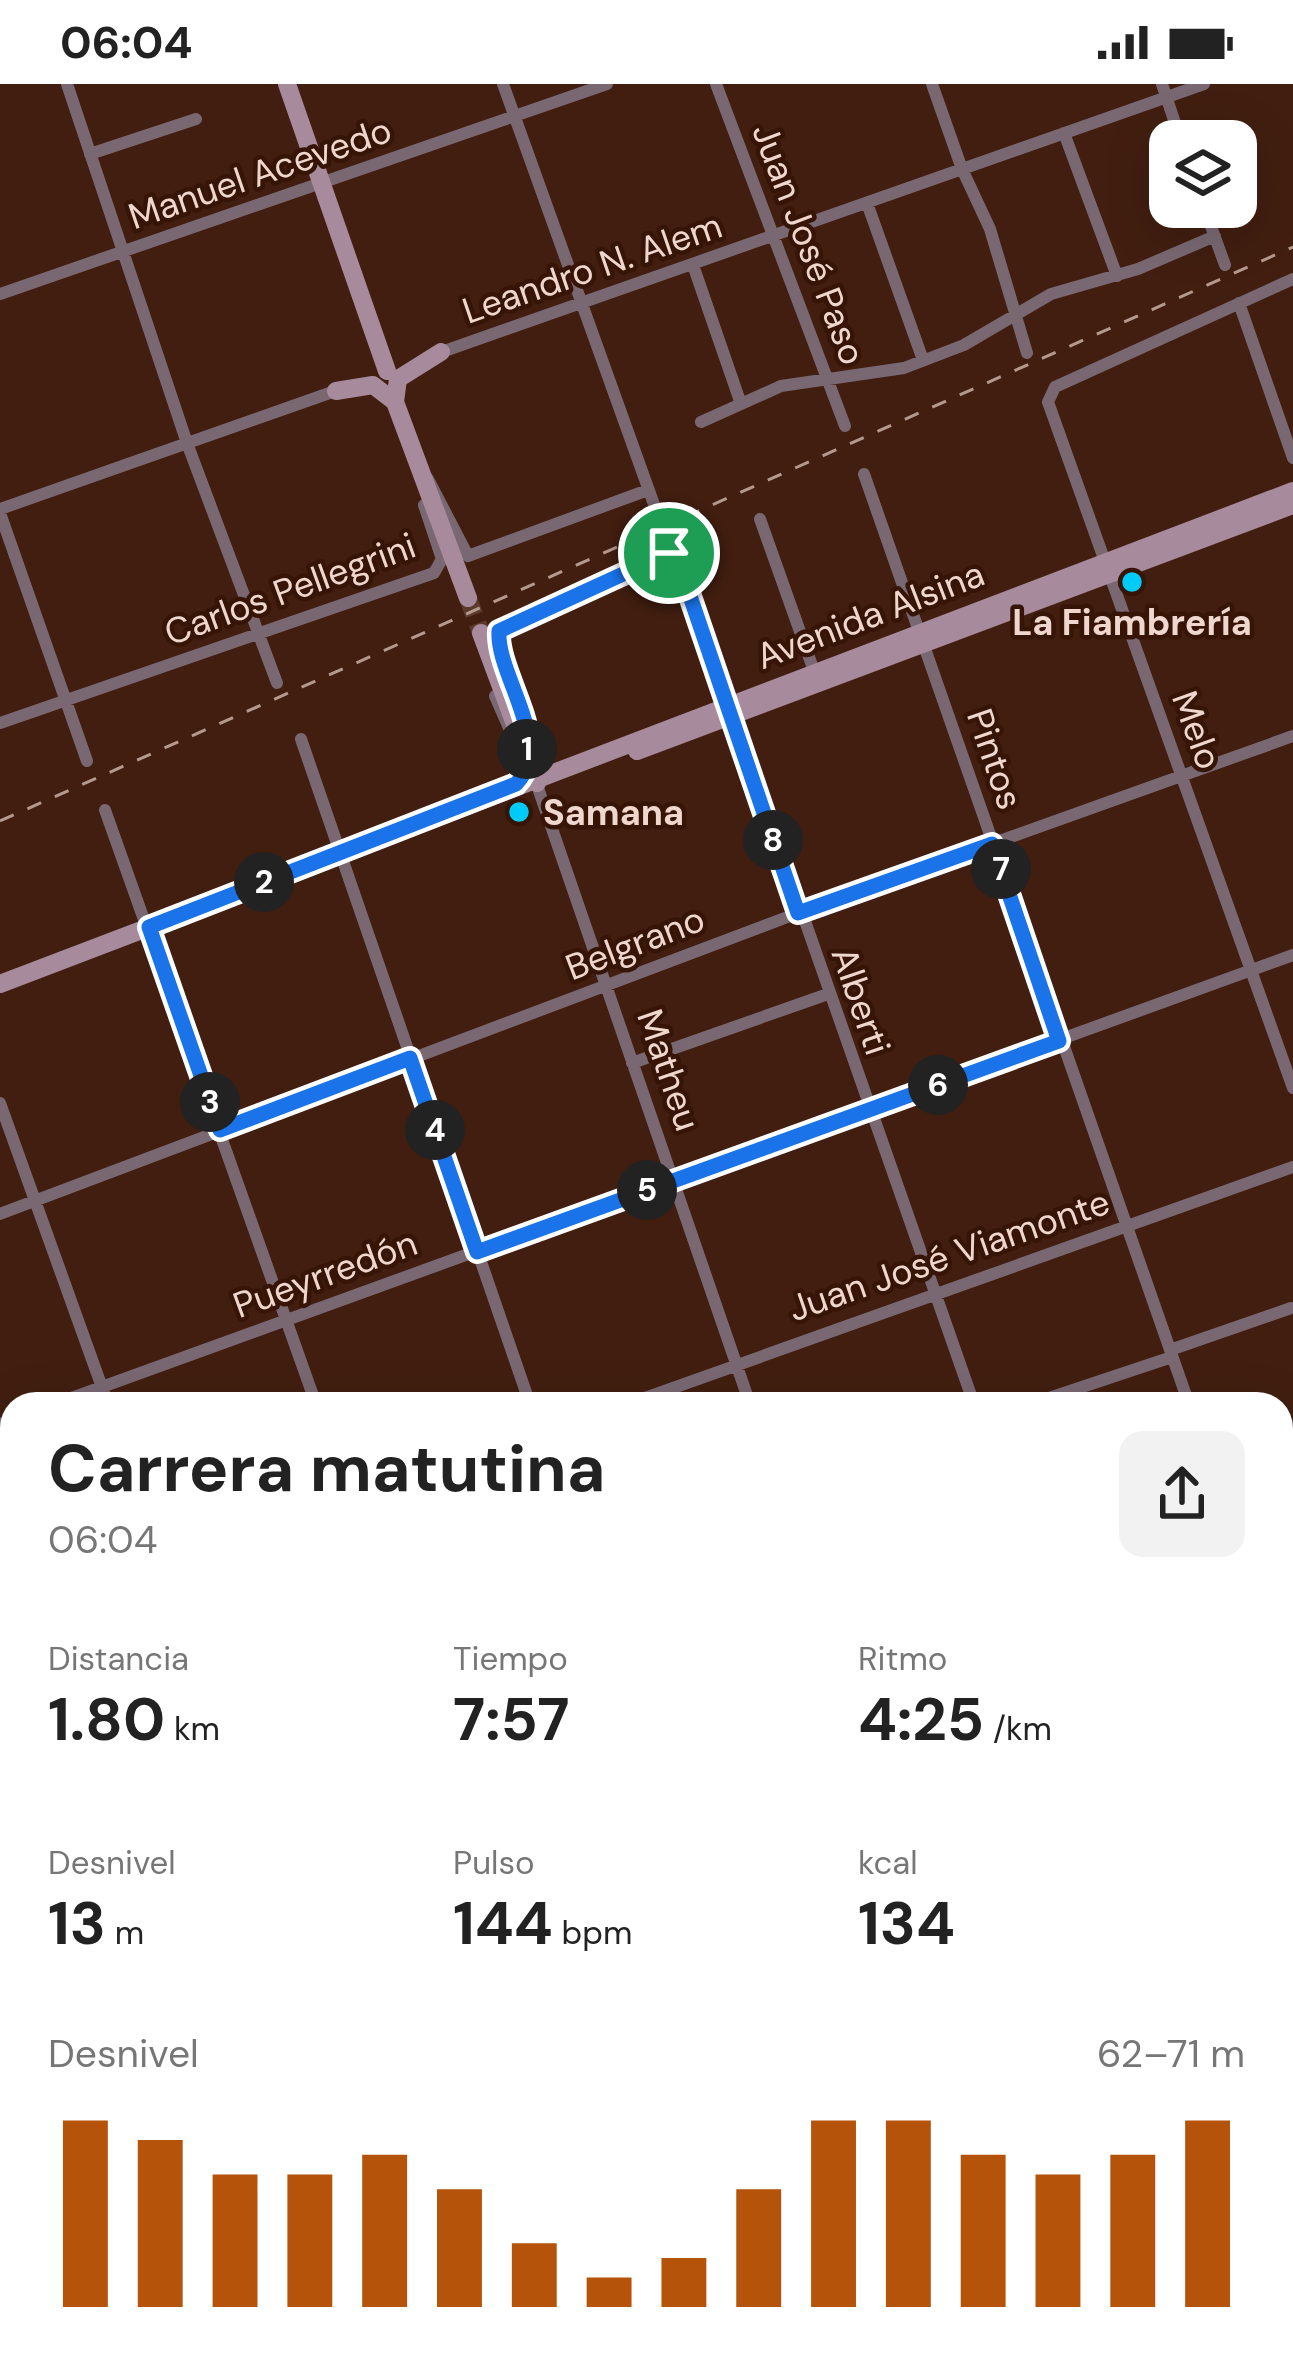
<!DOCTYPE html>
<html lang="es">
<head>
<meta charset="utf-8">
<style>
	body { margin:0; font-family:"DM Sans",sans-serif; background:#f2f2f2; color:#222; height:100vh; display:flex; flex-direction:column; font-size:45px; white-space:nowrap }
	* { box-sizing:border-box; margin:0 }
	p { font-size:39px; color:#767676 }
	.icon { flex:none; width:66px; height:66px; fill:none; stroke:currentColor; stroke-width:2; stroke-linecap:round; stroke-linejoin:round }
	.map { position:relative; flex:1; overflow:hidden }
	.sheet { position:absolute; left:0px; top:1308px; width:1293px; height:972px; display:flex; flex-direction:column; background:#fff; border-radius:36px 36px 0 0; box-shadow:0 12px 48px #0002 }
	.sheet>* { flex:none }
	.buttons { position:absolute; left:1149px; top:36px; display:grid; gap:24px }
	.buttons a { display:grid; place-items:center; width:108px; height:108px; border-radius:24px; background:#fff; box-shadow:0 12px 48px #0002; font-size:60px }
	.pin { position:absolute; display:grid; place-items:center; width:102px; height:102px; color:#fff; margin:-51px; border:6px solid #fff; border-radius:50%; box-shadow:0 3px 12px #0007 }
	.km { position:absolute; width:60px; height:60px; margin:-30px; border-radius:50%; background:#222; color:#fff; font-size:33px; line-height:60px; text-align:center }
	.round { display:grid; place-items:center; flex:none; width:126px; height:126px; border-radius:24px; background:#f2f2f2 }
	.summary { display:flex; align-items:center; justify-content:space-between; height:204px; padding:0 48px }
	h1 { font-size:66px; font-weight:700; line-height:90px }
	.metrics { display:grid; grid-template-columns:repeat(3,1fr); gap:18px; height:204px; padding:12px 48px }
	.metrics div { display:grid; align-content:center }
	.metrics b { font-size:60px; font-weight:700 }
	.metrics small { font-size:33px; font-weight:400 }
	.metrics p { font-size:33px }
	.chart { height:336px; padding:24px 48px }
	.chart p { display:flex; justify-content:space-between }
	.chart svg { width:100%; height:216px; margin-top:12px; stroke:#b45309; stroke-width:6 }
	.status { display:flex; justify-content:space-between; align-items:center; height:84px; padding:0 60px; background:#fff; direction:ltr }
	.status svg { height:33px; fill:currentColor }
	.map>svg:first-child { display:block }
</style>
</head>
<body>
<div class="status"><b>06:04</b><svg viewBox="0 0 49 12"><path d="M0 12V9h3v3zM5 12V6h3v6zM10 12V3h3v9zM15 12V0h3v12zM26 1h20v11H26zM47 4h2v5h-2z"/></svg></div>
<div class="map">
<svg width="1293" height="2280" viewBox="0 0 1293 2280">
	<rect width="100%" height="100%" fill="#411e10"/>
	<path fill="#773c25" d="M1293,1377V1664L1281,1669V1382Z"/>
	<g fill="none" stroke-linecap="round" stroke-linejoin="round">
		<path stroke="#5b3a2c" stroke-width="18" stroke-dasharray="18 9" stroke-linecap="butt" d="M468,514L481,549"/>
		<path stroke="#796872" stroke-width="12" d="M67,0L187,359L277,599
			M503,0L656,426
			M716,0L845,342
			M932,0L962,85L990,145L1027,269
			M1162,0L1181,57
			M1064,49L1117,192
			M90,70L196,35
			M867,119L923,276
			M1204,123L1225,181
			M693,181L741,320
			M1293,195L1055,303L1048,318L1293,1004
			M0,210L607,0
			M1239,219L1293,374
			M436,270L1204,0
			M701,338L781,302L904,284L964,261L1051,210L1138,185L1215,152
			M864,390L1189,1320
			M428,395L468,472L648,406
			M0,425L338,306
			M0,429L87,677
			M760,435L814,587
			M495,612L513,653
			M0,639L434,489L442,475L424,421
			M525,649L499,547L669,469L677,471L974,1320
			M301,655L530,1320
			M538,704L750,1320
			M105,726L316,1320
			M632,979L828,910
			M0,1019L108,1320
			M0,1130L798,829L1293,652
			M1170,1266L1291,1224
			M55,1320L1293,871
			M628,1320L1293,1083
			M1031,1320L1172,1273
			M0,1340L12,1336
			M1281,1365L1293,1360
			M0,1554L12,1549
			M1281,1685L1293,1680
			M1281,1742L1293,1748
			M0,1752L12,1748
			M1281,1914L1293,1921
			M0,1983L12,1979
			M1281,2154L1293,2132
			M1281,2249L1293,2255
			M547,2268L569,2280
			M902,2268L924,2280
			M125,2280L133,2268
			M345,2280L351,2268
			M527,2280L533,2268
			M752,2280L759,2268
			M985,2280L992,2268
			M1211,2280L1218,2268"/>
		<path stroke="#a78b9c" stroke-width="18" d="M287,0L387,287
			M336,307L373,301L395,318L468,514
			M395,318L398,295L441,268
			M481,549L537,699
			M637,667L1293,421
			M0,900L1293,407
			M0,1629L12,1660
			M0,2169L12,2176
			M178,2268L200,2280"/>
		<path stroke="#b5998e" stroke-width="3" stroke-dasharray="15 15" stroke-linecap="butt" d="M0,737L1293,163"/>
	</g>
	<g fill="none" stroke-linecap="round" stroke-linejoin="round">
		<g stroke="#fff" stroke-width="24">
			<path id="route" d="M669,469L676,471L798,829L992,760L1059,957L477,1168L410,974L220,1046L149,843L516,700C555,660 496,591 499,547Z"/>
		</g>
		<use href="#route" stroke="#1a73e8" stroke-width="15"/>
	</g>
	<g fill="#00cbf8" stroke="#361406" stroke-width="4.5">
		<circle cx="1132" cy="498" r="12"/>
		<circle cx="519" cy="728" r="12"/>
	</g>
	<g text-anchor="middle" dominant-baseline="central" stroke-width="9" stroke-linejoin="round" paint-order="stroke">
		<g font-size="36" fill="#f0d7ce" stroke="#361406">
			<text transform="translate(260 89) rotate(-19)">Manuel Acevedo</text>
			<text transform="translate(809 160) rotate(69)">Juan José Paso</text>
			<text transform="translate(592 184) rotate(-19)">Leandro N. Alem</text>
			<text transform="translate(290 505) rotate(-20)">Carlos Pellegrini</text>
			<text transform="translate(870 531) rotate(-21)">Avenida Alsina</text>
			<text transform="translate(1197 646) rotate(70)">Melo</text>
			<text transform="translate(995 675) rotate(71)">Pintos</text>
			<text transform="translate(635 859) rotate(-21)">Belgrano</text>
			<text transform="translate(861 917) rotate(71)">Alberti</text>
			<text transform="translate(669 986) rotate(71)">Matheu</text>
			<text transform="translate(949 1171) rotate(-19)">Juan José Viamonte</text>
			<text transform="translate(325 1190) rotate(-20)">Pueyrredón</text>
		</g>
		<g font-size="36" font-weight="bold" fill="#f0d7ce" stroke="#361406">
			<text x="1132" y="538">La Fiambrería</text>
			<text x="543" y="728" text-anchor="start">Samana</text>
		</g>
	</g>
</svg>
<div class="buttons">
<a><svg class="icon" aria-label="layers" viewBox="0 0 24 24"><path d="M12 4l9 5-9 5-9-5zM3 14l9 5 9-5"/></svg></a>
</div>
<div class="pin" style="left:669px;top:469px;background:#1e9e55"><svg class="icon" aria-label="arrive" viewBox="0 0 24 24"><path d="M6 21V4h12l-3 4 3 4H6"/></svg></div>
<b class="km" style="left:527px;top:665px">1</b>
<b class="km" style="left:264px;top:798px">2</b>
<b class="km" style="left:210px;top:1018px">3</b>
<b class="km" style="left:435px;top:1046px">4</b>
<b class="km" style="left:647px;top:1106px">5</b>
<b class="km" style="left:938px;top:1001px">6</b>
<b class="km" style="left:1001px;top:785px">7</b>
<b class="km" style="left:773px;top:756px">8</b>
<section class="sheet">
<div class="summary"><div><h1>Carrera matutina</h1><p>06:04</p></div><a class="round"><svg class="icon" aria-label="share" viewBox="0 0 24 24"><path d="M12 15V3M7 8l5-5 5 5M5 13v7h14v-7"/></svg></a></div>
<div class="metrics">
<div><p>Distancia</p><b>1.80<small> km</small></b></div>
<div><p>Tiempo</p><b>7:57</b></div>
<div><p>Ritmo</p><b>4:25<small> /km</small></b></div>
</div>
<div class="metrics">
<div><p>Desnivel</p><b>13<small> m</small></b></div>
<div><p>Pulso</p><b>144<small> bpm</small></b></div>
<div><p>kcal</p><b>134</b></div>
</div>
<div class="chart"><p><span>Desnivel</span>62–71 m</p>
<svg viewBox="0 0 160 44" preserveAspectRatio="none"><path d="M5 44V6M15 44V10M25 44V17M35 44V17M45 44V13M55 44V20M65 44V31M75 44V38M85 44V34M95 44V20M105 44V6M115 44V6M125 44V13M135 44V17M145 44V13M155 44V6"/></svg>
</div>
</section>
</div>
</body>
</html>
